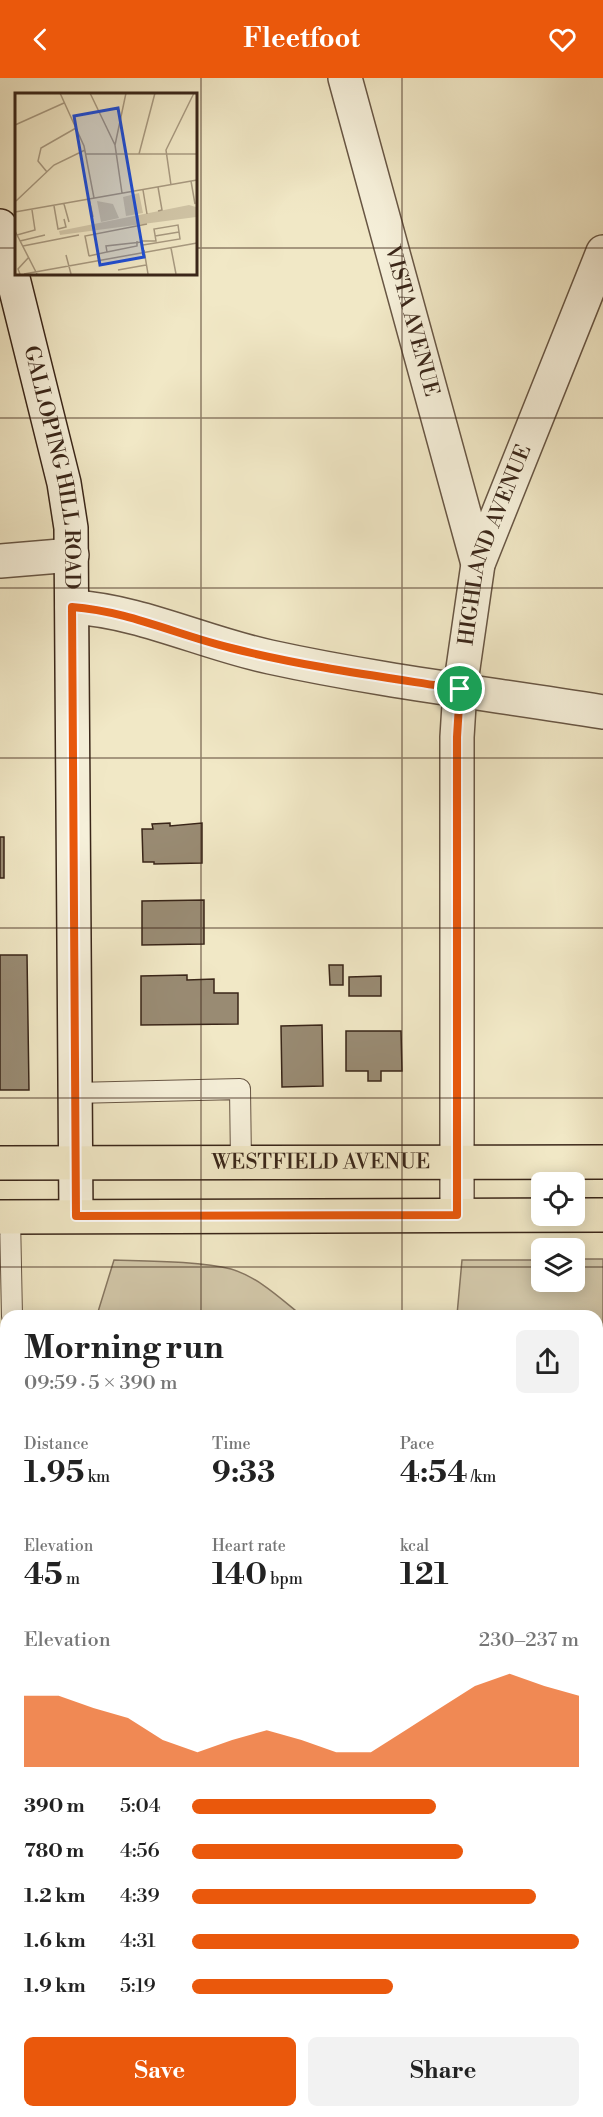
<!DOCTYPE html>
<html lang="en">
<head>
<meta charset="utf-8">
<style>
	body { margin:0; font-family:"Libre Bodoni",serif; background:#f2f2f2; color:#222; height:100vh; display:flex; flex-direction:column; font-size:22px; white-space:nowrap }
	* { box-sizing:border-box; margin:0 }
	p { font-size:20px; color:#767676 }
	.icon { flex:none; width:33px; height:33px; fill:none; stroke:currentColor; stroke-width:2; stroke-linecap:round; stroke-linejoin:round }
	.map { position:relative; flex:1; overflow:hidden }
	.side { position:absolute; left:0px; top:1232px; width:603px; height:808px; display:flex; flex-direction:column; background:#fff; border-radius:18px 18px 0 0; box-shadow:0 3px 15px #0003 }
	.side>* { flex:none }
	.controls { position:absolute; left:531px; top:1094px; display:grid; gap:12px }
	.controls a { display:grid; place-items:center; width:54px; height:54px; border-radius:9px; background:#fff; box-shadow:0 3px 15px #0003; font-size:30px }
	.pin { position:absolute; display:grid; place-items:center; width:51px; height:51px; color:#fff; margin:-26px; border:3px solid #fff; border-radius:50%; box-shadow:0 2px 6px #0007 }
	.round { display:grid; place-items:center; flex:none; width:63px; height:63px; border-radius:9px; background:#f2f2f2 }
	.headline { display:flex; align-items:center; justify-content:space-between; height:102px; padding:0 24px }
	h1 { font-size:33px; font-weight:700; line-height:45px }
	.metrics { display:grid; grid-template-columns:repeat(3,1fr); gap:9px; height:102px; padding:6px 24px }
	.metrics div { display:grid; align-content:center }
	.metrics b { font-size:30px; font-weight:700 }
	.metrics small { font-size:16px; font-weight:400 }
	.metrics p { font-size:16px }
	.chart { height:168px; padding:12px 24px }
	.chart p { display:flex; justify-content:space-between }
	.chart svg { width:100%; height:108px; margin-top:6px; fill:#ea580c; opacity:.7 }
	.button { display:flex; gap:12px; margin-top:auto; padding:12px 24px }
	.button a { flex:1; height:69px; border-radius:9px; background:#ea580c; color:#fff; font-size:24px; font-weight:700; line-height:69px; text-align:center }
	.button a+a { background:#f2f2f2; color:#222 }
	ul { padding:0 24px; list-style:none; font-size:20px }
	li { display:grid; grid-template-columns:96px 72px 1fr; align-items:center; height:45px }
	li i { height:15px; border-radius:8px; background:#ea580c }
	header { display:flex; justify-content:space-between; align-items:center; height:78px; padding:0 24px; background:#ea580c; color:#fff; font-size:27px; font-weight:700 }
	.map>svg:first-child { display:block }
</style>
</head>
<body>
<header><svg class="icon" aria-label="back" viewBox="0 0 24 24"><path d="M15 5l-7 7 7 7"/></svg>Fleetfoot<svg class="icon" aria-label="heart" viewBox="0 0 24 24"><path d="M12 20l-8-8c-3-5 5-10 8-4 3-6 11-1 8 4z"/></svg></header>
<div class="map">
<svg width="603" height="2039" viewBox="0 0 603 2039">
	<rect width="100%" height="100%" fill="#f1e8c6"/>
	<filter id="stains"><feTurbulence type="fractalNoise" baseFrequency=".00333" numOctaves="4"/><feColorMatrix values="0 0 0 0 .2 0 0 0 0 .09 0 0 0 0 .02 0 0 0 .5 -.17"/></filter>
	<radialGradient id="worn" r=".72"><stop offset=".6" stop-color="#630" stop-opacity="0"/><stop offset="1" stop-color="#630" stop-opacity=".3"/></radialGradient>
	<path fill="#d2c7a9" stroke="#867661" stroke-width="1.5" d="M575,1181H603V1444H597V1238L457,1237L462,1182H541L542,1203H574Z
		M114,1182C146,1183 201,1183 231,1191C258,1199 280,1220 301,1237H97Z
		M0,1484H6V1567H0Z
		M597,1493H603V1565H597Z"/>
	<path fill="#998b73" stroke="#3a2619" stroke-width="1.5" d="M170,745V748L202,745V785L154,786V784H143L142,751H153L152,746Z
		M0,759H4V800H0Z
		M204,822V866L142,867V823Z
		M0,877H27L29,1012H0Z
		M329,887H343V907H330Z
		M187,897V902L214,901V915H238V946L141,947V898Z
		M381,898V918H349V899Z
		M322,947L323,1008L282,1009L281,948Z
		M346,953H401L402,993H381V1003H368V993H346Z
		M597,1631H603V1771L597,1772Z
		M0,1632H6V1849H0Z
		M344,2034H456V2039H344Z"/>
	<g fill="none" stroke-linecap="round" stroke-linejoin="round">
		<g stroke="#685644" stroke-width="22">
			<path id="service" d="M74,1015L240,1011L241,1085
				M10,1139L12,1238
				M597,1605H603
				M0,1615H6
				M597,1807L603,1810
				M0,1886H6
				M518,2034V2039
				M318,2039V2034"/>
		</g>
		<g stroke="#685644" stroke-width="36">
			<g id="minor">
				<path id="s1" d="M345,0L478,486"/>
				<path d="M0,483L72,477"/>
				<path d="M72,529C140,533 204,565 270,579C380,603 492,616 603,634"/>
				<path id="s2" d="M457,1137V659L460,611L478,486L603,174"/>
				<path d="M227,2034V2039"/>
			</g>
		</g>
		<g stroke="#685644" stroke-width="36">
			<path id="tertiary" d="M597,1973H603
				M0,1975H6"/>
		</g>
		<g stroke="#3a2619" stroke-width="36">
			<g id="secondary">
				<path id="s3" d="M0,148L64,405L71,450L76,1138"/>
			</g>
		</g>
		<g stroke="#3a2619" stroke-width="36">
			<g id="primary">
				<path id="s4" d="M0,1085L603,1084"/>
				<path d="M0,1139L603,1137"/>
			</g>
		</g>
		<use href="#service" stroke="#f6f0da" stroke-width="20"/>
		<use href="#minor" stroke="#f6f0da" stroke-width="33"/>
		<use href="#tertiary" stroke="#f6f0da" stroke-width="33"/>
		<use href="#secondary" stroke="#f6f0da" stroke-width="33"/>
		<use href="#primary" stroke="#f1e8c6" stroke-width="33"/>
	</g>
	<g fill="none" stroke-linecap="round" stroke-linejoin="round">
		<g stroke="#fff" stroke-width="12">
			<path id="route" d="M72,529C128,533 177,557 231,570C306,589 384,599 460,611L457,659V1137L76,1138Z"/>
		</g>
		<use href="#route" stroke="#ea580c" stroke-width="8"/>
	</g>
	<path fill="none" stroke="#3a2619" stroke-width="1.5" stroke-opacity="0.55" d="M201,0V1238M402,0V1238M0,170H16M195,170H603M0,340H603M0,510H603M0,680H603M0,850H603M0,1020H603M0,1189H542M574,1189H603M0,1359H6M597,1359H603M0,1529H6M597,1529H603M0,1699H6M597,1699H603M0,1869H6M597,1869H603M201,2034V2039M402,2034V2039"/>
	<g text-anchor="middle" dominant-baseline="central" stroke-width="5" stroke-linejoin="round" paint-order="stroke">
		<g font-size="21" fill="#3a2619" stroke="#f6f0da">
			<text stroke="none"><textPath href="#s1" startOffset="252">VISTA AVENUE</textPath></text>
			<text stroke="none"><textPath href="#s3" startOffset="248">GALLOPING HILL ROAD</textPath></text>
			<text stroke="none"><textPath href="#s2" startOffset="675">HIGHLAND AVENUE</textPath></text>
			<text stroke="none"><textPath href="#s4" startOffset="321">WESTFIELD AVENUE</textPath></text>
		</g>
	</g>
	<g transform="translate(15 15)">
		<rect width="182" height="182" fill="#f1e8c6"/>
		<path d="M124,100L128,120L111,123L108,104ZM82,108L98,111L104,125L86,129ZM174,112L181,114V124L45,142L44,138Z" fill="#d2c7a9"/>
		<path fill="none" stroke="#a89a81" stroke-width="1.5" d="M45,0L69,53L79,105M75,0L100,52M0,32L49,10M71,61H182M124,61L140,0M32,79L23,68L26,55L61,35M176,88L180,111M156,92L151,57L179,0M143,94L147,117L143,118M128,97L132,121M107,100L100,52L111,0M74,106L78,124M1,108L39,72L70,57M49,111L54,129M39,113L43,136L51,134L49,126M0,119L182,87M0,138L22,181M2,142L20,137L17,117M140,143L164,139M5,148L30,142M127,148H141L139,136L163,132L165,146L128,152M8,153L64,142M156,155L161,181M129,157L133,181M92,159L122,153V148M51,162L56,181M74,163L92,159L91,153L127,149M74,163L70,143L132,131M103,177L131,172M5,181L3,176L14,164M9,181L182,150"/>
		<path fill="#1d4ed8" fill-opacity="0.15" stroke="#1d4ed8" stroke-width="3" d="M103,15L129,164L85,172L59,23Z"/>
		<rect width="182" height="182" fill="none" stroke="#3a2619" stroke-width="3"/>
	</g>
	<rect width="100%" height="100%" filter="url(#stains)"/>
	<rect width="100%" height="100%" fill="url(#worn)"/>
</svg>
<div class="controls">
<a><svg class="icon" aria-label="locate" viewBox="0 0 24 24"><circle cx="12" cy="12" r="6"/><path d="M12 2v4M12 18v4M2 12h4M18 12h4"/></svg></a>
<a><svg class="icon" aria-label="layers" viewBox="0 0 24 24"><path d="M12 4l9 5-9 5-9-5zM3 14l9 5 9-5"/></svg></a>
</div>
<div class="pin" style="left:460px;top:611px;background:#1e9e55"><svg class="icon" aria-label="arrive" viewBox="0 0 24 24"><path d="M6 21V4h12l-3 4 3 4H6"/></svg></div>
<section class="side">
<div class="headline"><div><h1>Morning run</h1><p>09:59 · 5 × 390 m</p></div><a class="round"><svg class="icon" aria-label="share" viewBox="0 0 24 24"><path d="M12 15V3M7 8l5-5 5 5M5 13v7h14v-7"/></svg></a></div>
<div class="metrics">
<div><p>Distance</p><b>1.95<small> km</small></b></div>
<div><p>Time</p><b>9:33</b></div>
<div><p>Pace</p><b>4:54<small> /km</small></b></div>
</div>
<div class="metrics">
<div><p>Elevation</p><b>45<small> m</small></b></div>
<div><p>Heart rate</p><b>140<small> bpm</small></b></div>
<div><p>kcal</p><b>121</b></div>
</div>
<div class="chart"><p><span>Elevation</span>230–237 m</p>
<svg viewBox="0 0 160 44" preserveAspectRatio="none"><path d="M0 44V15L10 15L20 20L30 24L40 33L50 38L60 33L70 29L80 33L90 38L100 38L110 29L120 20L130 11L140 6L150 11L160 15V44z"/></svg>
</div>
<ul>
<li><b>390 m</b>5:04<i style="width:63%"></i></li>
<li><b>780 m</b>4:56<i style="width:70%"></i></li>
<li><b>1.2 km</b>4:39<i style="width:89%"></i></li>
<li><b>1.6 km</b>4:31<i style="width:100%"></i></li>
<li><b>1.9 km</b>5:19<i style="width:52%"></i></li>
</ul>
<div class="button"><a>Save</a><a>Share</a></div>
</section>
</div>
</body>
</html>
